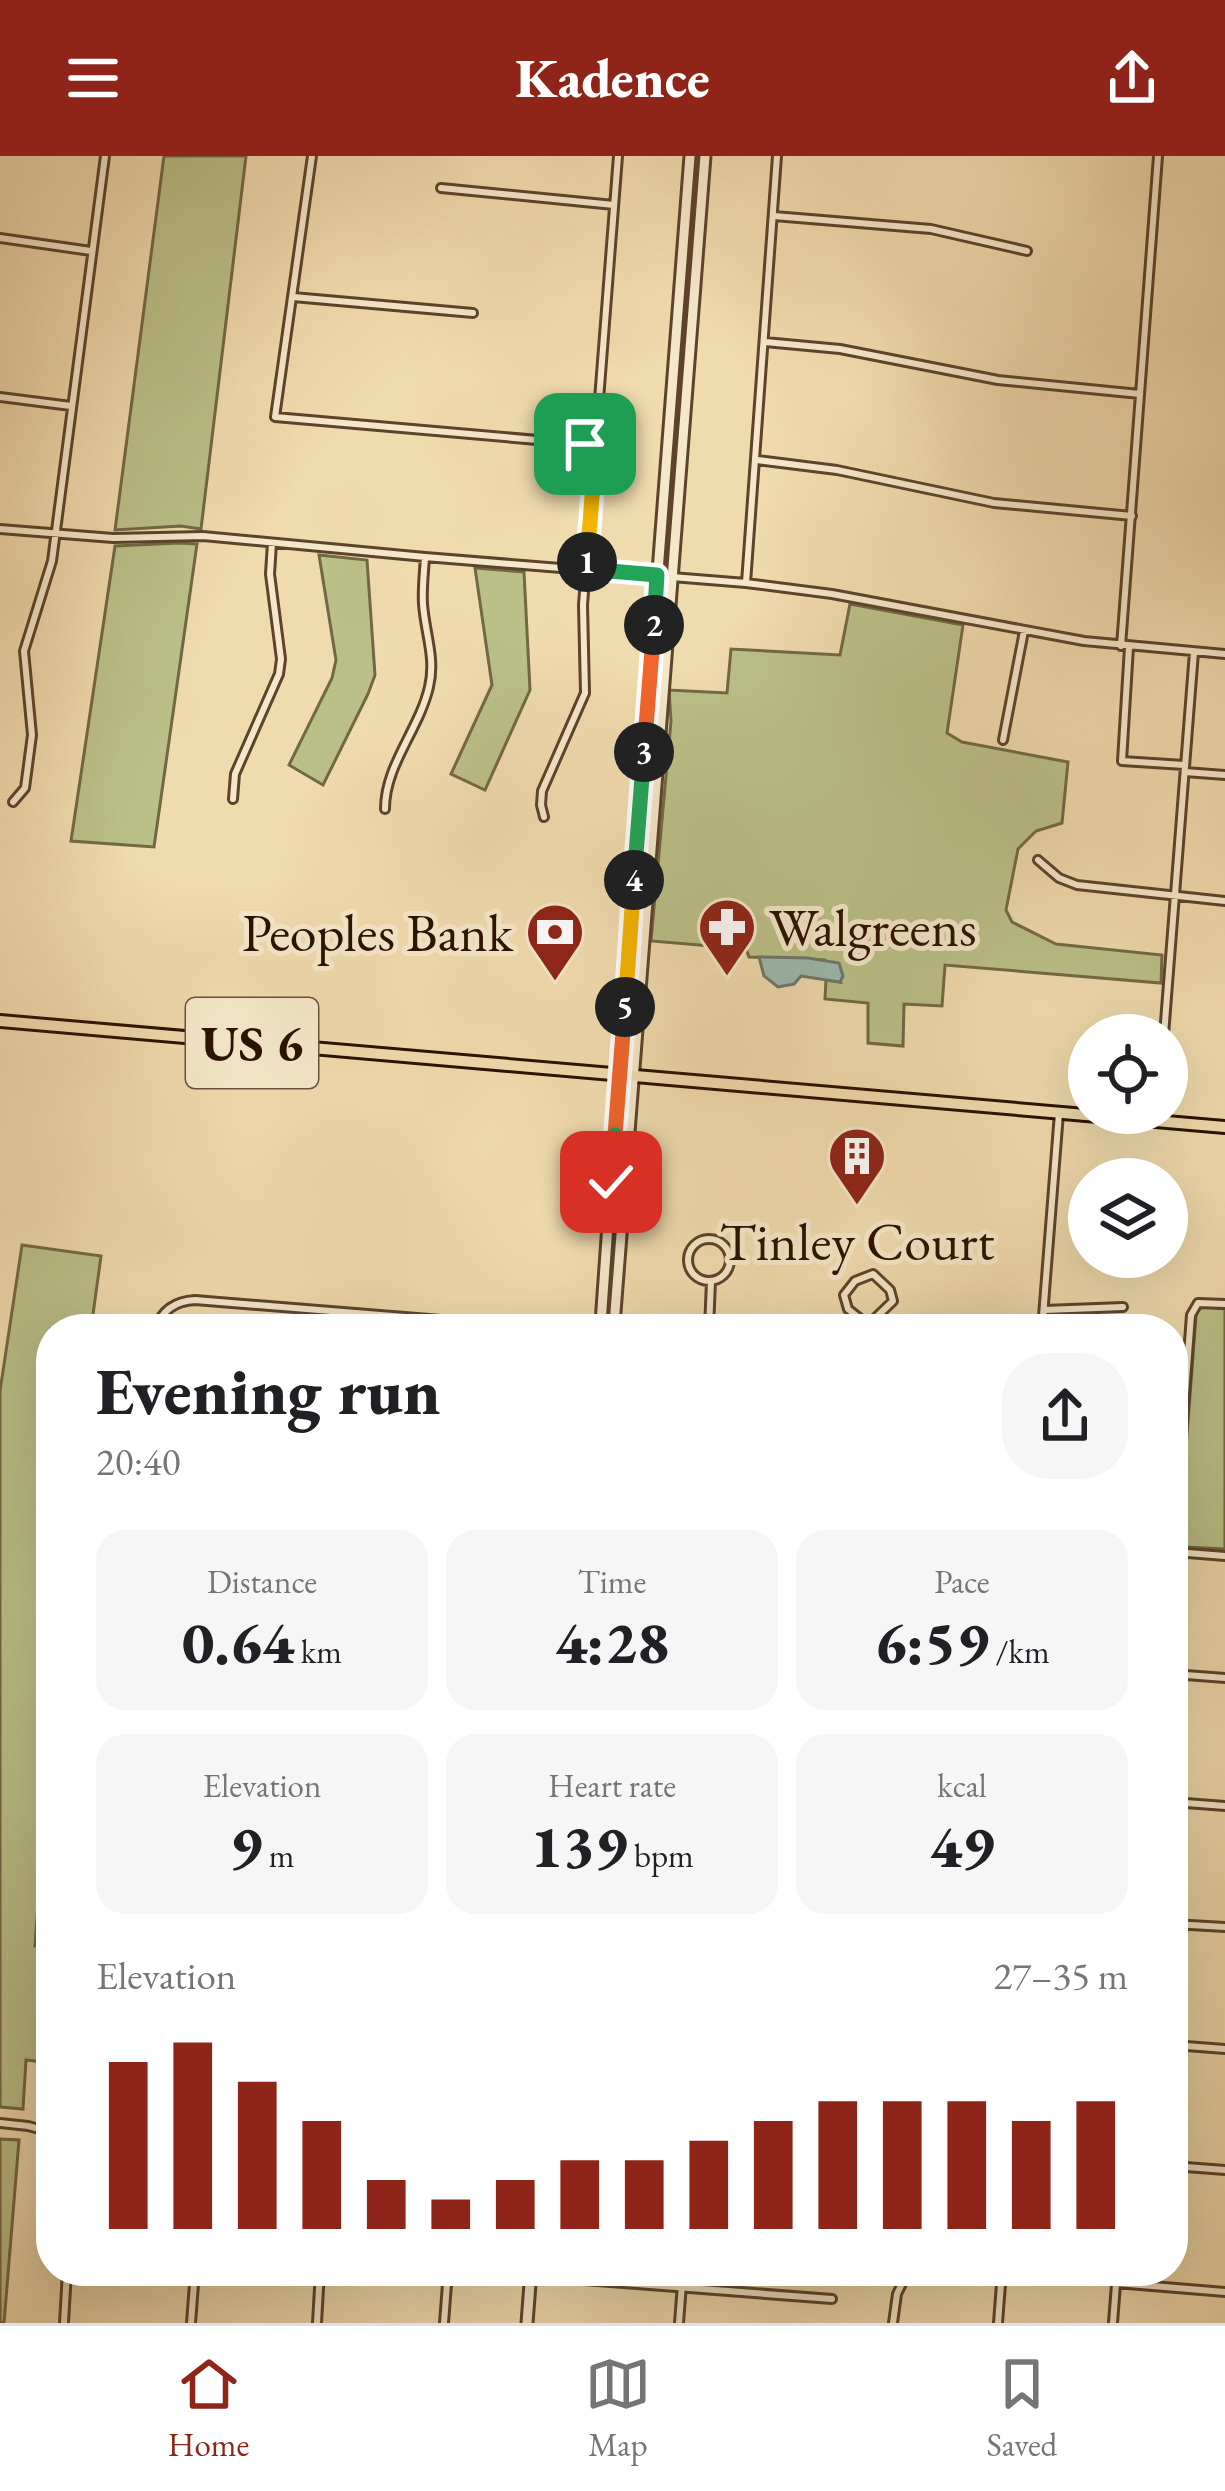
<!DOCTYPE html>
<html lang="en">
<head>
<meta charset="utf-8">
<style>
	body { margin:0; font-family:"EB Garamond",serif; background:#f6f6f6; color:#202124; height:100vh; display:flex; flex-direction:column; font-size:45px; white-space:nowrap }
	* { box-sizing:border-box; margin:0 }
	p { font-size:39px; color:#757577 }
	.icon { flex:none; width:66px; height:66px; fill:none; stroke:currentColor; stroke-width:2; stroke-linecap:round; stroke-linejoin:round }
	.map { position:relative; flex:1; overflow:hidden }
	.panel { position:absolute; left:36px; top:1158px; width:1152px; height:972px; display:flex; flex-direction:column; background:#fff; border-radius:48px; box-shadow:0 12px 48px #0002 }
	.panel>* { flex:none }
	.fabs { position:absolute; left:1068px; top:858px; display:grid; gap:24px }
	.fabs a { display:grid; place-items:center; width:120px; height:120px; border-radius:50%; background:#fff; box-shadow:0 12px 48px #0002; font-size:60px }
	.pin { position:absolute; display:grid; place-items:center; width:102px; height:102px; color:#fff; margin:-51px; border-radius:24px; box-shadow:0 6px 18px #0006 }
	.km { position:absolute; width:60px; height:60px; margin:-30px; border-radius:50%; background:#222; color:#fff; font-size:33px; line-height:60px; text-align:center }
	.round { display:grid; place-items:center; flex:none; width:126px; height:126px; border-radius:48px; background:#f6f6f6 }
	.summary { display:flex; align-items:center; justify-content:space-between; height:204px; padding:0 60px }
	h1 { font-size:66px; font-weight:800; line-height:90px }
	.figures { display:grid; grid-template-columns:repeat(3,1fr); gap:18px; height:204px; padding:12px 60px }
	.figures div { display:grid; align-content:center; border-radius:30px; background:#f6f6f6; text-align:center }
	.figures b { font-size:60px; font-weight:800 }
	.figures small { font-size:33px; font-weight:400 }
	.figures p { font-size:33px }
	.chart { height:336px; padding:24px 60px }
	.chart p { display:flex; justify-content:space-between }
	.chart svg { width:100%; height:216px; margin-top:12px; stroke:#8f2418; stroke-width:6 }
	header { display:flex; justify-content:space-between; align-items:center; height:156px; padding:0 60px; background:#8f2418; color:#fff; font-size:54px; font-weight:800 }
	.tab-bar { display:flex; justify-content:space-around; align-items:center; height:168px; border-top:3px solid #e0e0e0; background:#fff; font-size:33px; color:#757577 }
	.tab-bar a { display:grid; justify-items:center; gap:6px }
	.tab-bar .active { color:#8f2418 }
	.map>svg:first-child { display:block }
</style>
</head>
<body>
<header><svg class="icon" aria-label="menu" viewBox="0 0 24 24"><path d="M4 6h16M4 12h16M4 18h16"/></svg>Kadence<svg class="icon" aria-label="share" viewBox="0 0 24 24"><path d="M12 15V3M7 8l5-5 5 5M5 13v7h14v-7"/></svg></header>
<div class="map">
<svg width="1225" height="2167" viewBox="0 0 1225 2167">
	<rect width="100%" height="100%" fill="#f0dbae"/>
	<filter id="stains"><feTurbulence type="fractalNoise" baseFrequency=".00167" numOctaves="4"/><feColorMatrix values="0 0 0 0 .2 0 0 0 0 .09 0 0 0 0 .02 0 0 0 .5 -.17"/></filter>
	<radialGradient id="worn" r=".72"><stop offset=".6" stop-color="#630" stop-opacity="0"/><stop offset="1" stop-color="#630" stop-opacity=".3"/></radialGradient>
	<path fill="#bbc089" stroke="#726844" stroke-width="3" d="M164,0H246L201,373L181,370L115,374Z
		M179,387L197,388L154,691L71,685L115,390Z
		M319,399L367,404L375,519L368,538L323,629L289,609L332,522L336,504Z
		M475,412L524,416L530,534L485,634L451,618L492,529Z
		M850,448L963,469L947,577L962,586L1068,606L1062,667L1036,675L1018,693L1006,754L1012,766L1056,788L1162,799L1161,827L945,809L942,850L904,848L903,890L868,887V847L825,843L826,824L840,826L825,804L749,801L746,793L651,785L671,565L669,534L727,537L731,493L840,499Z
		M22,1089L101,1100L91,1173H51V1568L35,1790L51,1792V1907L26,1904L23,1953L0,1951V1235Z
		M1203,1151L1225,1153V1393L1186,1391L1181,1389L1179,1384L1196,1160L1198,1154Z
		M0,1983L19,1984L4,2167H0Z"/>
	<path fill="#9bbab0" stroke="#6e766a" stroke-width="3" d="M759,801L808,802L839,807L843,820L840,826L801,820L794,828L778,831L764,820Z"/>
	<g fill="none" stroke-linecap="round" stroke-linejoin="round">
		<g stroke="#5c432c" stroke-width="12">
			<path id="minor" d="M312,0L275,261L595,289
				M441,32L614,49
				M774,60L931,73L1027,95
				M0,82L91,95
				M293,141L473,157
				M765,186L840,193L998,224L1140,238
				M0,241L71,250
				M757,304L837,314L994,347L1132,360
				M0,373L113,382L203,380L425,401L746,427L832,438L1084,485L1225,498
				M746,427L777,0
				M1121,490L1158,0
				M1129,491L1122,605L1184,609
				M1003,584L1024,475
				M1185,616L1225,619
				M233,643L235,618L279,518L281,503L270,418L272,387
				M13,646L25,632L32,579L24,495L52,405L105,0
				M385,653C385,609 419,574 429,531C436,502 425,477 423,448C422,433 424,417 425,401
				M544,661L541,649L542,635L585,537L583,449L618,0
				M1038,704L1059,722L1077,729L1225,745
				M1164,879L1194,496
				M688 1104a21 21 0 1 1 42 0a21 21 0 1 1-42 0Z
				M1044,1154L1123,1151
				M155,1173C162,1154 175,1145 195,1144L552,1173
				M709,1173L711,1125
				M867,1173L868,1169L893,1145L890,1134L873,1118L855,1125L844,1139L848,1153L868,1169
				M1042,1173L1059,957
				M1175,1396L1225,1400
				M1173,1397L1191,1159L1198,1147L1225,1148
				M1173,1518L1225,1522
				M1173,1646L1225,1650
				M1173,1768L1225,1771
				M1173,1889L1225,1893
				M0,1967L28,1970L51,1976
				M1173,2010L1225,2014
				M558,2122L832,2143
				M1116,2127L1225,2136
				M64,2167L67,2115
				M191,2167L195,2115
				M317,2167L320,2115
				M444,2167L448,2115
				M679,2167L683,2115
				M893,2167L897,2138L908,2115
				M998,2167L1002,2115
				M1113,2167L1117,2115"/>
		</g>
		<g stroke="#5c432c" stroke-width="15">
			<path id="tertiary" d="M605,1173L601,1167L611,1026L690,0
				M611,1173L614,1169C647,779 673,389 705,0
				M527,2167L531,2115"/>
		</g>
		<g stroke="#2a1000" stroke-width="16">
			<path id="primary" d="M0,865L1225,971"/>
		</g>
		<use href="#minor" stroke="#f5e8ca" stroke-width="6"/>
		<use href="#tertiary" stroke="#f5e8ca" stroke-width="9"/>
		<use href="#primary" stroke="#f0dbae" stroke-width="10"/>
	</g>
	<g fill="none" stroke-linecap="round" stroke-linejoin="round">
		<g stroke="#fff" stroke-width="24">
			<path id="split-1" d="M585,288L596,289L587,406"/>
		</g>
		<g stroke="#fff" stroke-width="24">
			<path id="split-2" d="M587,406L586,413L657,419L654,469"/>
		</g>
		<g stroke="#fff" stroke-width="24">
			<path id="split-3" d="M644,596L654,469"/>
		</g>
		<g stroke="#fff" stroke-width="24">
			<path id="split-4" d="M634,724L644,596"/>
		</g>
		<g stroke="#fff" stroke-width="24">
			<path id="split-5" d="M625,851L634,724"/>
		</g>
		<g stroke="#fff" stroke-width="24">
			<path id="split-6" d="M615,979L625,851"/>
		</g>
		<g stroke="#fff" stroke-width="24">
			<path id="split-7" d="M611,1026L615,979"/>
		</g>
		<use href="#split-1" stroke="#f5b400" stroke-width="15"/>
		<use href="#split-2" stroke="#22a559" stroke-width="15"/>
		<use href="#split-3" stroke="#f0652b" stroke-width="15"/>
		<use href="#split-4" stroke="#22a559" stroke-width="15"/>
		<use href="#split-5" stroke="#f5b400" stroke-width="15"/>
		<use href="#split-6" stroke="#f0652b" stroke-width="15"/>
		<use href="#split-7" stroke="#22a559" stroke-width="15"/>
	</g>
	<defs>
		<g id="pharmacy-pin" transform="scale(3)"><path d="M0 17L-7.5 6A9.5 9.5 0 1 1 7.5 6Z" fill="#8f2418" stroke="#f5e8ca"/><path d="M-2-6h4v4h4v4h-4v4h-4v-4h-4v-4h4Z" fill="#fff"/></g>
		<g id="bank-pin" transform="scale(3)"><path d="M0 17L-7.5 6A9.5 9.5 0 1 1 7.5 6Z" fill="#8f2418" stroke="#f5e8ca"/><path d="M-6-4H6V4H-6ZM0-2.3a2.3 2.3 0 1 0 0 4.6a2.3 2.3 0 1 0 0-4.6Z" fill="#fff"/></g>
		<g id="building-pin" transform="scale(3)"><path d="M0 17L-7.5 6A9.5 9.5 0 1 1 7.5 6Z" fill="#8f2418" stroke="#f5e8ca"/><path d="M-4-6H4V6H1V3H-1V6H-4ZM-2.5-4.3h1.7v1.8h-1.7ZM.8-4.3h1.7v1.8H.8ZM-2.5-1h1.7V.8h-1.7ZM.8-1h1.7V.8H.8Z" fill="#fff"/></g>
	</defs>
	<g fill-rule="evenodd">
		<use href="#pharmacy-pin" x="727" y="771"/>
		<use href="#bank-pin" x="555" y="776"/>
		<use href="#building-pin" x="857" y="1000"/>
	</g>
	<g text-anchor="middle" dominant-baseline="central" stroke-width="10" stroke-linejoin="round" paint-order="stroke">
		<rect fill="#f5e8ca" stroke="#67513d" stroke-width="3" x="186" y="842" width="132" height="90" rx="9"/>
		<g font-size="51" font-weight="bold" fill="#2a1000">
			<text x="252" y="887">US 6</text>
		</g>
		<g font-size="54" fill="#2a1000" stroke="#f5e8ca" text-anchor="start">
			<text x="769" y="771">Walgreens</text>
			<text x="513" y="776" text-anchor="end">Peoples Bank</text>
			<text x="857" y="1085" text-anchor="middle">Tinley Court</text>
		</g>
	</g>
	<rect width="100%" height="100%" filter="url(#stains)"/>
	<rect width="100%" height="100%" fill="url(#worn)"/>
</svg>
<div class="fabs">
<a><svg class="icon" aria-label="locate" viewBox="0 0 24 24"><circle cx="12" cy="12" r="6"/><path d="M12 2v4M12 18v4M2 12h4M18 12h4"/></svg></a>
<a><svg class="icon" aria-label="layers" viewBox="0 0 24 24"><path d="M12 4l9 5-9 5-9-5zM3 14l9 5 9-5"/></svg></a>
</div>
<div class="pin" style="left:585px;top:288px;background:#1e9e55"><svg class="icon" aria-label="arrive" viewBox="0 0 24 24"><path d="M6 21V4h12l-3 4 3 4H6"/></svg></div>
<div class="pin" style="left:611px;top:1026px;background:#d93025"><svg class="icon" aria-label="check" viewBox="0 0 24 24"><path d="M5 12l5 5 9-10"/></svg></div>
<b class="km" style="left:587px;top:406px">1</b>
<b class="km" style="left:654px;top:469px">2</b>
<b class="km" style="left:644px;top:596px">3</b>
<b class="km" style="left:634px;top:724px">4</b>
<b class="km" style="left:625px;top:851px">5</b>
<section class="panel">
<div class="summary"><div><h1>Evening run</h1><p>20:40</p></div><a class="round"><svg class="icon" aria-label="share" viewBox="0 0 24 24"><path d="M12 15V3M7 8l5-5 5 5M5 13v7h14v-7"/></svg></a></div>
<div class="figures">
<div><p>Distance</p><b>0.64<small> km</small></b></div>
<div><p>Time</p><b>4:28</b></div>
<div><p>Pace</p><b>6:59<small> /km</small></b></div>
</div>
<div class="figures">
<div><p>Elevation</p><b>9<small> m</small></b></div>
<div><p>Heart rate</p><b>139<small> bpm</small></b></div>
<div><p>kcal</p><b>49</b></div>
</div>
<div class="chart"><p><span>Elevation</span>27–35 m</p>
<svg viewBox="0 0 160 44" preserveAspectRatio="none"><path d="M5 44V10M15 44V6M25 44V14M35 44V22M45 44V34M55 44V38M65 44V34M75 44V30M85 44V30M95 44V26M105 44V22M115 44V18M125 44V18M135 44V18M145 44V22M155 44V18"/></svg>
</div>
</section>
</div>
<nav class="tab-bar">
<a class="active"><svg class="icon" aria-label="home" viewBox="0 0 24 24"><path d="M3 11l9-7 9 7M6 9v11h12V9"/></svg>Home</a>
<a><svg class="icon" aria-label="map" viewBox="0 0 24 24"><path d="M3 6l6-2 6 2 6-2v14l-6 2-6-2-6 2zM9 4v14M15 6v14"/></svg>Map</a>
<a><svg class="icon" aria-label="saved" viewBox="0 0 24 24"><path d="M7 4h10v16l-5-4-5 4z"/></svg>Saved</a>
</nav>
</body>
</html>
